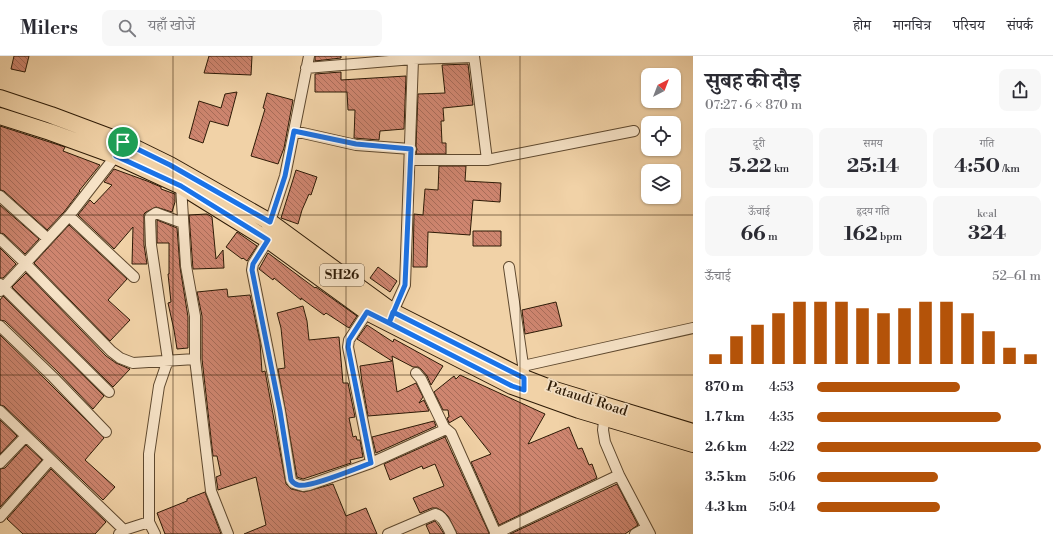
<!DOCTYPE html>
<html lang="hi">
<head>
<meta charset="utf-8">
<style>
	body { margin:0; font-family:"Libre Bodoni","Noto Serif Devanagari",serif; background:#f7f7f7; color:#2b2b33; height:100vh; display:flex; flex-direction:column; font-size:15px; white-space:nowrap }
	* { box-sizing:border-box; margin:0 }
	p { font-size:13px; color:#7c7c81 }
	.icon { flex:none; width:22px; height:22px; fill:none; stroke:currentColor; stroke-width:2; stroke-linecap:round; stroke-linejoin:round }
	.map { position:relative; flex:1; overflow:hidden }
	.side { display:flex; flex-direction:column; background:#fff; width:360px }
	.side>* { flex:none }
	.needle { width:26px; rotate:42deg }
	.fabs { position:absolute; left:641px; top:12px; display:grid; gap:8px }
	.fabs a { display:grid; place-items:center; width:40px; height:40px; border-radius:8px; background:#fff; box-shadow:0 1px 3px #0004; font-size:20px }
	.pin { position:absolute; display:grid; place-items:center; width:34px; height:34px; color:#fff; margin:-17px; border:2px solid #fff; border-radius:50%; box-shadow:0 1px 4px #0007 }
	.round { display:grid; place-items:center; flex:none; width:42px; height:42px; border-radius:8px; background:#f7f7f7 }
	.headline { display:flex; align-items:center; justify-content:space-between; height:68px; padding:0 12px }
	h1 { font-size:22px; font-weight:700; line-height:30px }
	.figures { display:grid; grid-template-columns:repeat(3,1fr); gap:6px; height:68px; padding:4px 12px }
	.figures div { display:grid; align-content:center; border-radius:8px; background:#f7f7f7; text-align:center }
	.figures b { font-size:20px; font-weight:700 }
	.figures small { font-size:11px; font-weight:400 }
	.figures p { font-size:11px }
	.chart { height:112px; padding:8px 12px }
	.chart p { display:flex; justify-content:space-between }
	.chart svg { width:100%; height:72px; margin-top:4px; stroke:#b45309; stroke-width:6 }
	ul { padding:0 12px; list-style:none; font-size:13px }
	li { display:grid; grid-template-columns:64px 48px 1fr; align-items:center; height:30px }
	li i { height:10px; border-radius:5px; background:#b45309 }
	header { display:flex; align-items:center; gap:24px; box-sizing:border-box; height:56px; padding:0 20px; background:#fff; border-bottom:1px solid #e1e1e2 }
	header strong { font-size:19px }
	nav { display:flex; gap:22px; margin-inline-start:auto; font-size:14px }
	.search { width:280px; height:36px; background:#f7f7f7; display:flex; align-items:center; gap:10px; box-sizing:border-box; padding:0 14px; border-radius:8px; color:#7c7c81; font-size:15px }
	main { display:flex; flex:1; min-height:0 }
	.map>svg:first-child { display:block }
</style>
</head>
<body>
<header>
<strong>Milers</strong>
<div class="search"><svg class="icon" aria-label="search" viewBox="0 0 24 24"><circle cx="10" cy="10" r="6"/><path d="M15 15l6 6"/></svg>यहाँ खोजें</div>
<nav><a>होम</a><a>मानचित्र</a><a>परिचय</a><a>संपर्क</a></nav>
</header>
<main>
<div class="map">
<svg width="693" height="478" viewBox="0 0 693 478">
	<defs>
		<pattern id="building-back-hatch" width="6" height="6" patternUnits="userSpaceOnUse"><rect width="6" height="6" fill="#ce856f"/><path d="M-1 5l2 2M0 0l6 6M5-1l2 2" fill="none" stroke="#a86c59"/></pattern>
	</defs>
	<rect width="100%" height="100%" fill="#f1d2a7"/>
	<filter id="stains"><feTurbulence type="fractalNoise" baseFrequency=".005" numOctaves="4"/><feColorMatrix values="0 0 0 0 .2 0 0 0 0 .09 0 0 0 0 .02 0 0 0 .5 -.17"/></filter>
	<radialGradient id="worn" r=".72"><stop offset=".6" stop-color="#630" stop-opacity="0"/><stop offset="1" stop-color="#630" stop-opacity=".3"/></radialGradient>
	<path fill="url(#building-back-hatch)" stroke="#2d1a06" d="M14,0H29L25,16L11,13Z
		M209,0H252L251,19L204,17Z
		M315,0H341V2L315,5Z
		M468,8L473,49L443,52L444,65H441L442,87H446V98H416L417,93L416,90L418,38L445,37L442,9Z
		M341,16V24L406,20L404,73L380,75L379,84L354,82L355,54H348L347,36H315V18Z
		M237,36L228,70L210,65L203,87L189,82L199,45L221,52L225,38Z
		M267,37L293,44L284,92L278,108L251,100L265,53L263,52Z
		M0,70L65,91L63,95L100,109L79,135H80L64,156L47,174L4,135L0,134Z
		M439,110H466L465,125L501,127L500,146L473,144L470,179L428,176L427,211H413L414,158L423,159L425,133L438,134Z
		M114,113L147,125L161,131V133L175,138V146L172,156L156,151L146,156L144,158V189L147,208H132L133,171L114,193L78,159L90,144L94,148L112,129L104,126Z
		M296,114L317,121L311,139L309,138L302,154L298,168L281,162Z
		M0,149L39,183L25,198L4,178L0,177Z
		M207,158L212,161L216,203L223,194L224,212L193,213L189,159Z
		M157,164L177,172L180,211L188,261V292L177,293L174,274L168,247L171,246L168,218H169V187H157Z
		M69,169L127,223L108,244L130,264L110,285L34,207Z
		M473,175H501V190H473Z
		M237,176L257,190L247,205L243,202L242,203L226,191Z
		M0,192L16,208L3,222H0Z
		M268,197L315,232L316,231L357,260L349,272L326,257L324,259L301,242V244L274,222L273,224L259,213Z
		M378,211L397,225L390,236L370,222Z
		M26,217L106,300L116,307L130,313L113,331L12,231Z
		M227,233L228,241L250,239L260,286L262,316L265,315L286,428L291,433L304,436L333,428L346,460L366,452L377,478H244L266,469L256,421L218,434L216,421L221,419L217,400H213L202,303V260L197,236Z
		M3,240L104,340L93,353L58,316L5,265L0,264V244Z
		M556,246L562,270L525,278L522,254Z
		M303,250L307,265L309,284L339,281L343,327H348L355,361L349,362L353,381L356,380L357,384H360L363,401L350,404L351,407L303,423L297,421L278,313L285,312L281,272L277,257Z
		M367,269L393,286L394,283L443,310L431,329L427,320L421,313L418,311H413L392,300L397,336L416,327L423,341L419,347L424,344L429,355L368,360L362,326L360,310L392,305L357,283Z
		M0,279L48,326L104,382L85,404L115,431L103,444L4,350L0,349Z
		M460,319L545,358L528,388L569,371L578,393L582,392L589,409L592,408L597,422L499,469L471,406L491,398L461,360L449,367L447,362L449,361L448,354H443L434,336L454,320L456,323Z
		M0,364L17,380L0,398Z
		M434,365L436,370L376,397L372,381Z
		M445,381L489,477V478H457L448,460L444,456L437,452H432L420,457L413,442L444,430L435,408L423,413L422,410L390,424L384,408Z
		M26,389L42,404L0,451V413L5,412Z
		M51,413L106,466L95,478H23L7,463Z
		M617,428L638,469L625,478H510Z
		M205,436L221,478H165L157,457L187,445V443Z
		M435,465L439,470L444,478H430L426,469Z"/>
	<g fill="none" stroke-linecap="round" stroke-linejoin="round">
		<g stroke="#5e482e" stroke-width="12">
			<path id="street" d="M474,0L487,104
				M306,12L413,3L474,1
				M294,75L356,89L411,93
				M410,104H487L634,75
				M181,130L186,210L195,260V303L211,435L228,478
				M0,140L48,183
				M69,160L134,221
				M267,170L270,166L285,120L309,0
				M0,183L25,207L111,295L120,302L133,307L195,303
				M268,184L253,208L252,214L280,355L291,424L293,427L303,430L309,429L371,407L444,374V371L421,323L416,317
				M509,211L524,316
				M0,228L109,336
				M0,235L69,160L118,97
				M370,252L349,284L348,291L371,407
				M391,260L405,229L413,3
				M0,270L53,321L106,376
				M523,310L693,272
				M0,355L124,474
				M605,357L603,374L605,386L619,419L650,478
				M445,372L451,377L496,478
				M0,407L26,380
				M0,461L50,404
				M119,478L124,474L149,466
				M155,478L149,466V398L159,330L168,304L151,189L150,161L156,157L183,167
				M388,478L435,458C444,460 447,471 451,478
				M495,478L619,419
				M635,478L646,472"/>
		</g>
		<g stroke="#2d1a06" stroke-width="18">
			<path id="primary" d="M0,42L51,59L123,86L170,109L270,166L393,256L524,322L555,334L693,376
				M0,60L50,76L116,100L181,130L268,184L367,256L512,330L579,354L693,388"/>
		</g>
		<use href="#street" stroke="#f6e2c6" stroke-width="10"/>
		<use href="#primary" stroke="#f1d2a7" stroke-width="16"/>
	</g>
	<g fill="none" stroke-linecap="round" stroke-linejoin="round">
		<g stroke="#fff" stroke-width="8">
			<path id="route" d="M123,86L116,100L181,130L268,184L253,208L252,214L280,355L291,424C293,427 294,428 298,429C310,432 357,412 371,407L348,291L349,284L367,256L389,267L393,256L524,322V334L512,330L389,267L405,229L411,93L356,88L294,75L285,120L270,166L170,109L123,86"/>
		</g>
		<use href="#route" stroke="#1a73e8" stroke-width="5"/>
	</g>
	<path fill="none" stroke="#2d1a06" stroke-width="1" stroke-opacity="0.55" d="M173,0V478M346,0V478M520,0V478M0,159H693M0,319H693"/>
	<g text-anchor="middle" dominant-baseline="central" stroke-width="3.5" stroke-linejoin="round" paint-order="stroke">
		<rect fill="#f6e2c6" stroke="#695640" stroke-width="1" x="320" y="208" width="44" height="22" rx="3"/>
		<g font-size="13" font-weight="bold" fill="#2d1a06">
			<text x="342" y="219">SH26</text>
		</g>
		<g font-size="14" fill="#2d1a06" stroke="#f6e2c6">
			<text transform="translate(587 343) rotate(18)">Pataudi Road</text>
		</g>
	</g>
	<rect width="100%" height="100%" filter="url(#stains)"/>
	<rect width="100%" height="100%" fill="url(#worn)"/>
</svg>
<div class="fabs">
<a><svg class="needle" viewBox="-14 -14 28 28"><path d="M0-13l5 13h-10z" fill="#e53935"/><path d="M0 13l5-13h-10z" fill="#7c7c81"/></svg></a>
<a><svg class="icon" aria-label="locate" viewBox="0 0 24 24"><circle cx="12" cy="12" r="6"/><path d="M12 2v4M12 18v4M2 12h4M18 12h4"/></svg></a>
<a><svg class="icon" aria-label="layers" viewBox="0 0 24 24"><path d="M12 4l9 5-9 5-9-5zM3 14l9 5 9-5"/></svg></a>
</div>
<div class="pin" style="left:123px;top:86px;background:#1e9e55"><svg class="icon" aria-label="arrive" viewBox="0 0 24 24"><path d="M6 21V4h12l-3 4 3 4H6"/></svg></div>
</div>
<section class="side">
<div class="headline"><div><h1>सुबह की दौड़</h1><p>07:27 · 6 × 870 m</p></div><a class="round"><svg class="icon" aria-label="share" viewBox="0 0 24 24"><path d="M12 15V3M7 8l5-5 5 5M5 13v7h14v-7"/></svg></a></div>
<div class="figures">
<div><p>दूरी</p><b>5.22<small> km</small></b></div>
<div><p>समय</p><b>25:14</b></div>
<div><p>गति</p><b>4:50<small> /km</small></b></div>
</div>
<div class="figures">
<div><p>ऊँचाई</p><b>66<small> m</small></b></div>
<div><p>हृदय गति</p><b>162<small> bpm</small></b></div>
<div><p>kcal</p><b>324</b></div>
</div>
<div class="chart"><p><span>ऊँचाई</span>52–61 m</p>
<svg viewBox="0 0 160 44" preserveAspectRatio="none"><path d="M5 44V38M15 44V27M25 44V20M35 44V13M45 44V6M55 44V6M65 44V6M75 44V10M85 44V13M95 44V10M105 44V6M115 44V6M125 44V13M135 44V24M145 44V34M155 44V38"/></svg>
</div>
<ul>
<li><b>870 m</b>4:53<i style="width:64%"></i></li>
<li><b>1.7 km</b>4:35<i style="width:82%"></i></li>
<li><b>2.6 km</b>4:22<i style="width:100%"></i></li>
<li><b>3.5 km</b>5:06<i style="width:54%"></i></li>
<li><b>4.3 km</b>5:04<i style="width:55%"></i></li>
</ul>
</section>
</main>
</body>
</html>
